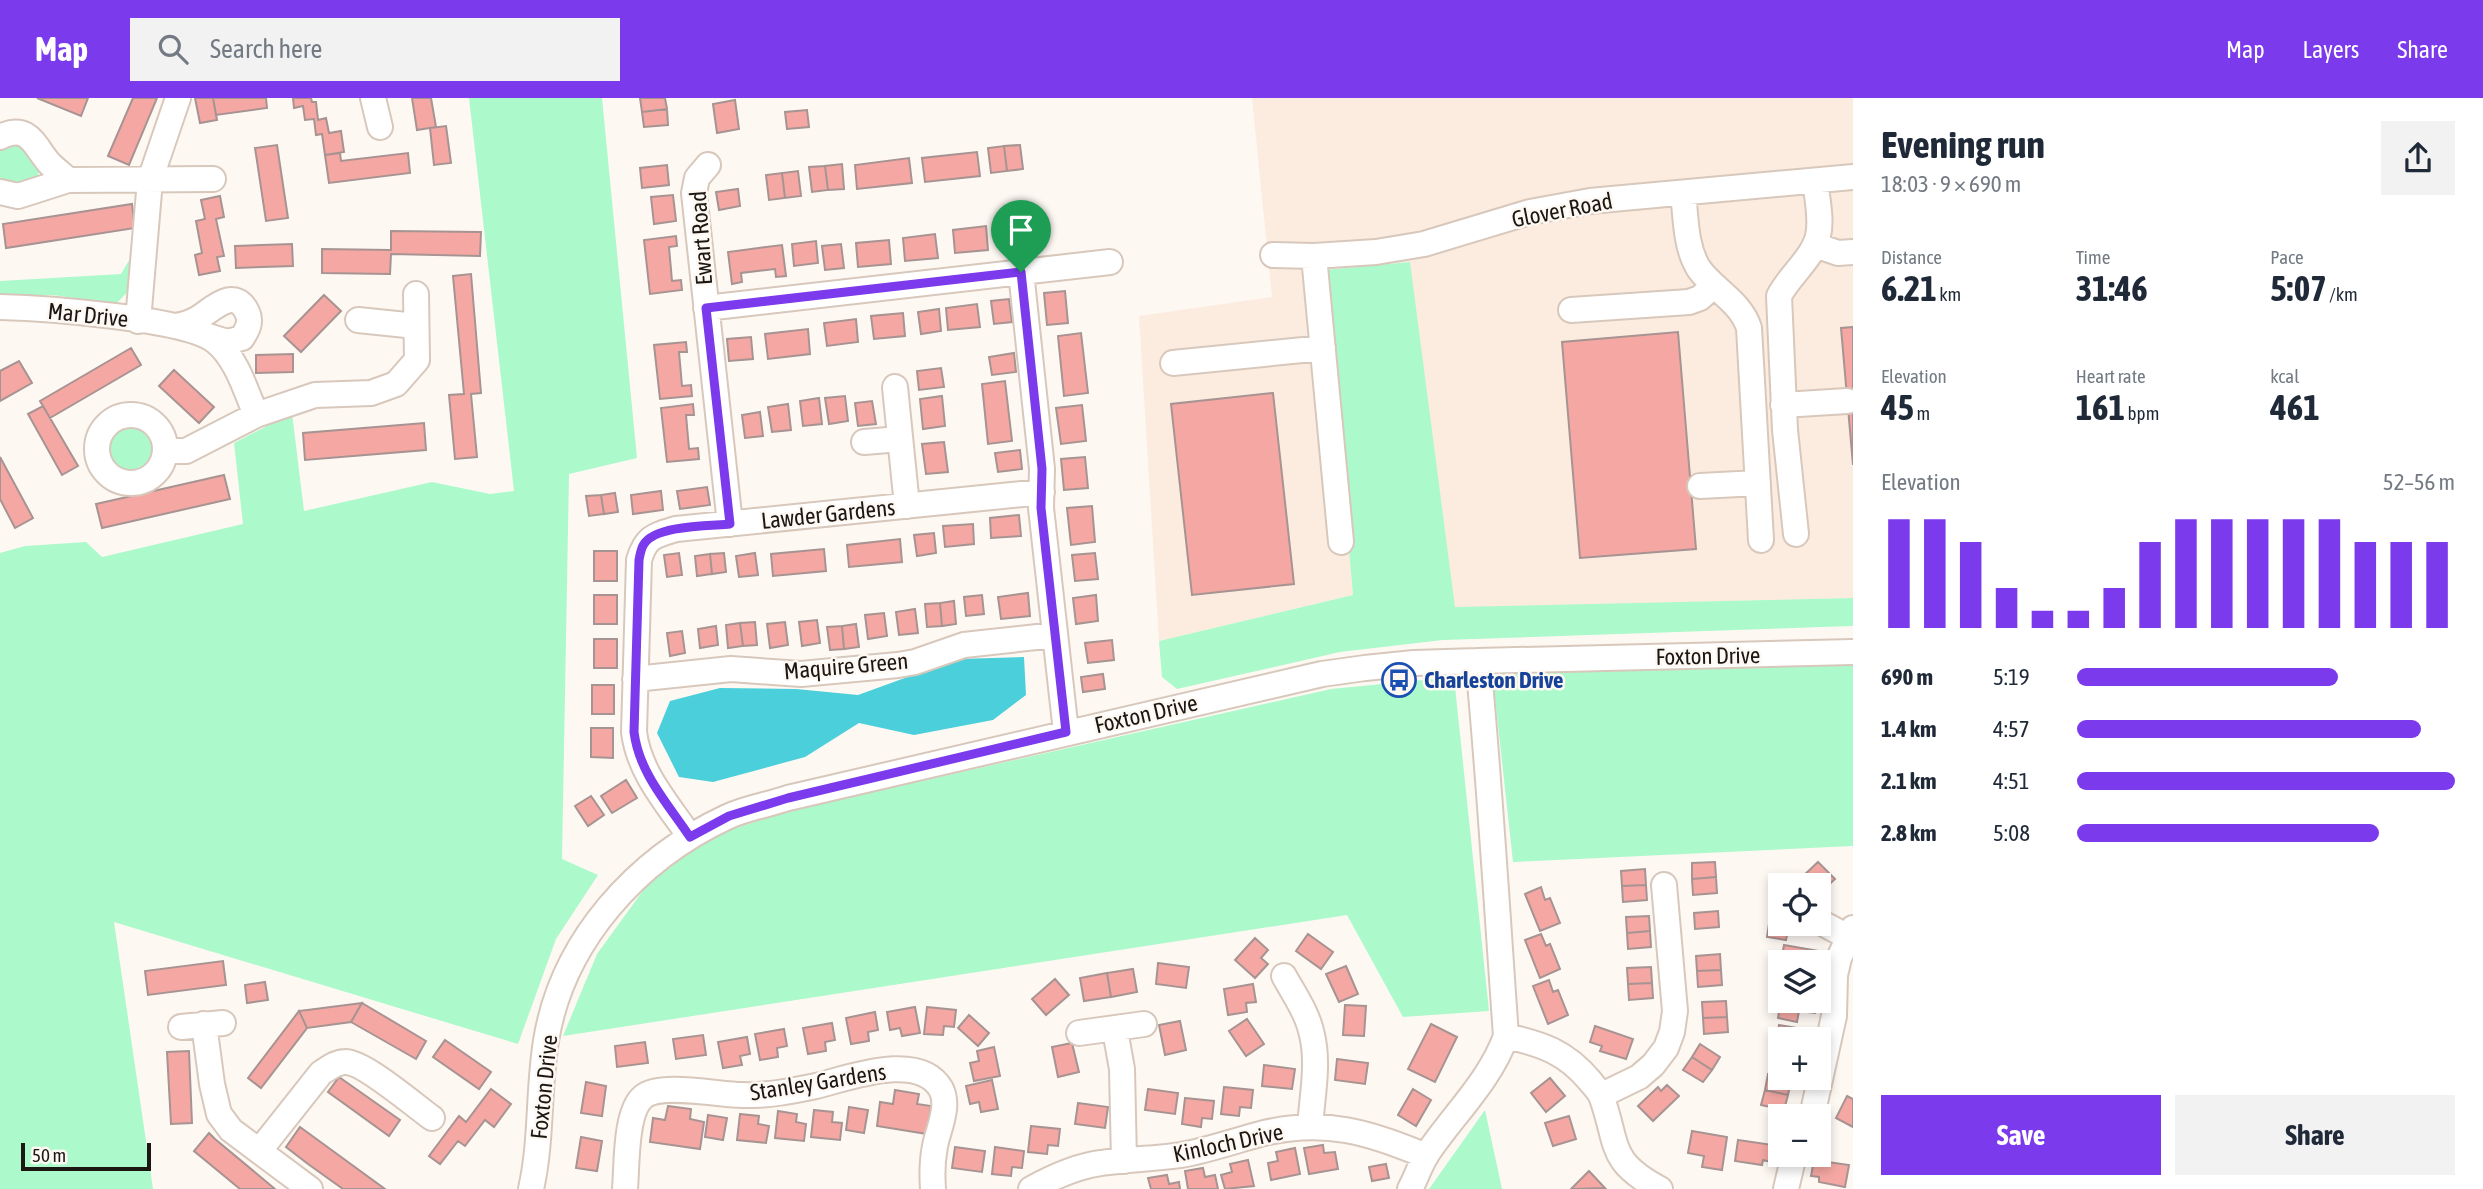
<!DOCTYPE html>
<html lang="en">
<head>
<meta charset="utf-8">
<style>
	body { margin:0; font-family:"Asap Condensed",sans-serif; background:#f2f2f3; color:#1f2937; height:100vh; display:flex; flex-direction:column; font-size:26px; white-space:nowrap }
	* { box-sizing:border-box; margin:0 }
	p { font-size:23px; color:#747a83 }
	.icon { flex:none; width:38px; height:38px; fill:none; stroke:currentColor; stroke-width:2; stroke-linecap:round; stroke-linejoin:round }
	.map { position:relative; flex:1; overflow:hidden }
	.details { display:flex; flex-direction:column; background:#fff; width:630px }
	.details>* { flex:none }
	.fabs { position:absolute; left:1768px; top:775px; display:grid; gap:14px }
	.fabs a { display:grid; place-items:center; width:63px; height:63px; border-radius:0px; background:#fff; box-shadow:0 4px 10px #0003; font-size:35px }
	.scale { position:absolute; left:21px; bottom:18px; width:130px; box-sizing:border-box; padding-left:7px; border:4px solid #1d1713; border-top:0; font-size:19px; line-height:24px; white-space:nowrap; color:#1d1713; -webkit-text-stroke:5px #fef8f3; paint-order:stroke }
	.pin { position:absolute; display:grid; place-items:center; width:60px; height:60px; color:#fff; margin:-72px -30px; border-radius:50% 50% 50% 0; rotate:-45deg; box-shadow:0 0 7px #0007 }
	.pin .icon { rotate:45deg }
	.round { display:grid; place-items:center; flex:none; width:74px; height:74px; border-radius:0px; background:#f2f2f3 }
	.headline { display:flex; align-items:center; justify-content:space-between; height:119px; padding:0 28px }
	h1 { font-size:38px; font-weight:700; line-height:52px }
	.figures { display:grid; grid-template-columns:repeat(3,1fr); gap:10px; height:119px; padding:7px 28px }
	.figures div { display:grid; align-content:center }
	.figures b { font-size:35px; font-weight:700 }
	.figures small { font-size:19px; font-weight:400 }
	.figures p { font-size:19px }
	.chart { height:196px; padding:14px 28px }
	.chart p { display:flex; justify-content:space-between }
	.chart svg { width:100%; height:126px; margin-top:7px; stroke:#7c3aed; stroke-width:6 }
	.action { display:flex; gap:14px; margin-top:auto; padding:14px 28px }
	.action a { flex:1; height:80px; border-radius:0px; background:#7c3aed; color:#fff; font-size:28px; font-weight:700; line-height:80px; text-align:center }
	.action a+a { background:#f2f2f3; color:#1f2937 }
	ul { padding:0 28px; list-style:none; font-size:23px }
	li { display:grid; grid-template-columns:112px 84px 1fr; align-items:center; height:52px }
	li i { height:18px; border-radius:9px; background:#7c3aed }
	header { display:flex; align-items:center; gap:42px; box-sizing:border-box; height:98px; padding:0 35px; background:#7c3aed; color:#fff }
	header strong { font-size:33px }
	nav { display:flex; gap:38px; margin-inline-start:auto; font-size:24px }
	.search { width:490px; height:63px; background:#f2f2f3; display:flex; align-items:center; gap:18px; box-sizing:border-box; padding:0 24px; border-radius:0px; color:#747a83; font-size:26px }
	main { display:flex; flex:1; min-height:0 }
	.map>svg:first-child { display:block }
</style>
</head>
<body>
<header>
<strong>Map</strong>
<div class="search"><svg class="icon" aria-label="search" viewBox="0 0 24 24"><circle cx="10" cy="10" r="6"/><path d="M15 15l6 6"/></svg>Search here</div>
<nav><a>Map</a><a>Layers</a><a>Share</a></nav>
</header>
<main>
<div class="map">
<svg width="1853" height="1091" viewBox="0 0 1853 1091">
	<rect width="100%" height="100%" fill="#fef8f3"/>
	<path fill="#fcece0" d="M1252,0H1853V500L1455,510L1409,164L1324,172L1353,497L1159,543L1139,218L1272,199Z"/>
	<path fill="#acf9cb" d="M469,0H602L637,360L569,376L562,761L598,777L556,841L518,946L114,824L153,1091H0V455L25,448L86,444L102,459L243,426L234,345L292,315L304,413L432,384L490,396L514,393Z
		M20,41L40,72L37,79L25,88L0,82V47Z
		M138,147L135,186L116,206L53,197L0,198V183L121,176Z
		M1410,164L1455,509L1853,500V528L1443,542L1340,554L1177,591L1162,579L1159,543L1353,497L1324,172Z
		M107 349a24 24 0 1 1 48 0a24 24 0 1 1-48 0Z
		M1853,566V748L1513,764L1492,572Z
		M1454,579L1489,913L1403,919L1347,817L563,938L597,856L647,787L711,738L792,712L1331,591Z
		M1485,1012L1502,1091H1429Z"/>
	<path fill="#4bcfdb" d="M1024,559L1026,597L993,622L914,637L859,625L805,659L713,684L679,679L657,635L670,603L720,590L796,591L858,597L957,561Z"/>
	<path fill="#f5a8a3" stroke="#a79391" stroke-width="2" d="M37,0H88L81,18Z
		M133,0H157L129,67L108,58Z
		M195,0H213L217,22L200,25Z
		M213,0H266L267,10L216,17Z
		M293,0H311L312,4H316L318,22L326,20L329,35L341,33L344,54L325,57L322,36L316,37L314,21L305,22L303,8L294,10Z
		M412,0H431L436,29L417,32Z
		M640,0H665L667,11L642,14Z
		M735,2L739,31L717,35L713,6Z
		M667,11L668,27L644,29L642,14Z
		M807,12L809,29L787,31L785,14Z
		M446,28L451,65L434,67L430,30Z
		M277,47L288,120L266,123L255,50Z
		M1020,47L1023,71L1007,73L1004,48Z
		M1004,48L1007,73L991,75L988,50Z
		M977,54L980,78L925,84L922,60Z
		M340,55L341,63L408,55L410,75L329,85L325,57Z
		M909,60L912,85L857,91L855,67Z
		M842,66L844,91L828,92L825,68Z
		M667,67L669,87L642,90L640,70Z
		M825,68L828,92L812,94L809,69Z
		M798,73L801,98L785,100L782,75Z
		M782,75L785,100L769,102L766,77Z
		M738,91L740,108L719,112L716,94Z
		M673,97L676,123L654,126L651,99Z
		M220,98L224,119L216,121L224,158L217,159L220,173L199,177L195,157L202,155L196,123L205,121L201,102Z
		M132,106L135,130L6,150L3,126Z
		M1027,126L1030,149L1002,152L1000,129Z
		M986,128L988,152L955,155L953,132Z
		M391,133L481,134L480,158L391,156L390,176L322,175V151L391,152Z
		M935,136L938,160L905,163L903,140Z
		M676,138L677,148L669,149L672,183L681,182L682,192L650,196L644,142Z
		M889,142L891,166L858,169L856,145Z
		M816,143L818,165L794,168L792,146Z
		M292,146L293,168L236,170L235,148Z
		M841,146L844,170L825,172L822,148Z
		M782,147L786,178L776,179L775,171L741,175L742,184L732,186L728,154Z
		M471,176L481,295L471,296L477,359L455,361L449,297L464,296L453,178Z
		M1065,193L1068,225L1047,227L1044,195Z
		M324,197L341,213L301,254L284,238Z
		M1009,201L1012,224L994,226L991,203Z
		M977,206L980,229L948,232L946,210Z
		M939,211L941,233L921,236L918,214Z
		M903,215L905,238L874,241L871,218Z
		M856,221L858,244L827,248L824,225Z
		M1853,229V367L1841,230Z
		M808,231L810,256L768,261L765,236Z
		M1678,234L1696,451L1580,460L1562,244Z
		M1081,235L1088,295L1064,298L1058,238Z
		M751,239L753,261L729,263L727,241Z
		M686,244L687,254H679L682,288L691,287L692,298L660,301L654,247Z
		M131,250L141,267L50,320L40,303Z
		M1014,255L1016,274L992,277L989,259Z
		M293,256V274L256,275V257Z
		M19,263L32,285L0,303V273Z
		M941,270L944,289L919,292L917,273Z
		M174,272L214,309L199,325L159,288Z
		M1005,283L1012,343L988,346L982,286Z
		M1273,295L1294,486L1192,497L1171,306Z
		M845,298L848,323L829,326L825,300Z
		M942,298L945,328L923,331L920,301Z
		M819,300L822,326L803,328L800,303Z
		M872,303L876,326L858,328L855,305Z
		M693,306L694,317H686L689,351L698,350L699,361L667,364L661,310Z
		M788,306L791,332L772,334L768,309Z
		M1082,307L1086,343L1061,346L1056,310Z
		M43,308L78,368L62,377L28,316Z
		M760,314L763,338L745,340L742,317Z
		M424,325L426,352L305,362L303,335Z
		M944,344L948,374L926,376L922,346Z
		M1020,352L1022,371L998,374L995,355Z
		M0,359L33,420L15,430L0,401Z
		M1085,359L1088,390L1064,392L1061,361Z
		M224,377L230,401L102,430L96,406Z
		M707,389L710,407L680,411L677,393Z
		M661,393L663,412L633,416L631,397Z
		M615,395L618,414L604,416L601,397Z
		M601,397L604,416L589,418L586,398Z
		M1092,408L1095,444L1071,447L1067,410Z
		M1019,417L1021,438L991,440L990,420Z
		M973,426L974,446L945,449L943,428Z
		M934,435L936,455L917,458L914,437Z
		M900,441L902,464L849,469L847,447Z
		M824,451L826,473L773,478L771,456Z
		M594,453H617V483H594Z
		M679,455L682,477L667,479L664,457Z
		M724,455L726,474L712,476L710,456Z
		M755,455L758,477L739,479L736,458Z
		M1095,455L1098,481L1075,483L1072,457Z
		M710,456L712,476L697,478L695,458Z
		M1028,495L1030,518L1001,521L998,499Z
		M594,497H617V526H594Z
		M982,497L984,516L966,518L964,499Z
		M1096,497L1098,523L1076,526L1073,500Z
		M954,503L956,526L942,528L940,505Z
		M940,505L942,528L927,529L925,506Z
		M915,511L918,535L899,537L896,514Z
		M884,515L887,538L868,541L865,517Z
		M817,522L820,545L802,548L799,524Z
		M755,524L757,547L743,548L740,525Z
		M785,524L788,547L770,550L767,526Z
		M740,525L743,548L728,550L726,527Z
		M856,526L859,549L844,551L842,528Z
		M716,528L718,547L700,550L698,531Z
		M842,528L844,551L830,552L827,529Z
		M682,533L685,555L670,558L667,535Z
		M594,541H617V570H594Z
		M1112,542L1114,562L1088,565L1085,545Z
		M1103,576L1105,591L1083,594L1081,579Z
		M592,587H614V616H592Z
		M591,630H613V660L591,659Z
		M626,682L637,700L612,715L601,698Z
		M591,698L604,717L588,728L575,708Z
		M1715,764L1716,779L1692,781V765Z
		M1818,764L1835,781L1818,797V788H1807L1800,781Z
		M1645,771L1646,787L1622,788L1621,773Z
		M1716,779L1717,795L1693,797L1692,781Z
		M1646,787L1647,802L1623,804L1622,788Z
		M1541,789L1545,802L1550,800L1560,825L1540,833L1525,796Z
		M1772,806L1780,807V826H1805L1804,834L1788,832L1786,842L1767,839Z
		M1718,813L1719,829L1695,831L1694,815Z
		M1649,818L1650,833L1627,835L1626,819Z
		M1650,833L1651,849L1628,851L1627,835Z
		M1308,836L1333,854L1321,871L1296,853Z
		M1541,836L1546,848L1550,846L1560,871L1540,880L1525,842Z
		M1255,840L1268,852L1261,860L1268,866L1255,880L1235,862Z
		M1784,847L1819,853L1818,864H1781Z
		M1720,856L1721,872L1697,873L1696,858Z
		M223,863L226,887L148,897L145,873Z
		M1158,865L1189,869L1186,890L1156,886Z
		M1346,868L1358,896L1339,904L1326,876Z
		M1651,869L1652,885L1628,886L1627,870Z
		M1133,871L1137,894L1111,899L1107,875Z
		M1721,872L1722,887L1698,889L1697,873Z
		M1107,875L1111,899L1084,903L1080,880Z
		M1055,881L1069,897L1046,917L1032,901Z
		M1549,882L1553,894L1558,892L1568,917L1548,926L1533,888Z
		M265,884L268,902L247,905L245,887Z
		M1652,885L1653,900L1629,902L1628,886Z
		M1253,886L1256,904L1246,905L1247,914L1228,917L1224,891Z
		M1726,903L1727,919L1703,920L1702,904Z
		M1781,903H1817L1815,915L1799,913L1797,924L1778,920Z
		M362,905L351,924L307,930L299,913Z
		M362,905L426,943L416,961L351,924Z
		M1345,907L1366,908L1364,938L1343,937Z
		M915,909L920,935L902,938L900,930L890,932L887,914Z
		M927,909L956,912L954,929L944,928L943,937L924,936Z
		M299,913L307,930L261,990L248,980Z
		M875,914L878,932L868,934L869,943L851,946L846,920Z
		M969,917L989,935L978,948L958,930Z
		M1727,919L1728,934L1704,936L1703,920Z
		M1247,921L1264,946L1246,958L1229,933Z
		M1180,923L1186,952L1165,957L1159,927Z
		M832,925L835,942L825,944L826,953L808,956L803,930Z
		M1431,926L1457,939L1435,984L1408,971Z
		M1779,927L1815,933L1813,942H1780V962L1774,961Z
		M1595,928L1633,941L1626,961L1600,953L1602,948L1590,944Z
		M784,931L787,948L777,950L778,959L760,962L755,936Z
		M703,937L706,957L676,961L673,941Z
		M747,939L750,956L740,958L742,967L723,970L718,944Z
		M445,942L491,974L479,991L433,959Z
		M645,944L648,965L617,969L615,948Z
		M1072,945L1079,974L1058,979L1052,949Z
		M1700,946L1720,959L1712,972L1692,959Z
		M994,949L1000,978L974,983L970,965L979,963L977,953Z
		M189,953L192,1025L171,1026L167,954Z
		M1692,959L1712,972L1703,984L1683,972Z
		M1337,961L1368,965L1365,986L1335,982Z
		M1264,967L1295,971L1292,991L1262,988Z
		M1768,976L1791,982L1788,997L1765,992Z
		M339,979L400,1022L389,1038L328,994Z
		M1550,980L1565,998L1546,1014L1531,995Z
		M992,982L998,1011L981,1014L979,1004L970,1006L966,988Z
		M586,984L606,988L602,1018L581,1015Z
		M1667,987L1679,998L1653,1023L1638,1008L1658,989L1661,993Z
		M1224,989L1253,992L1251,1010L1240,1009L1239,1018L1221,1016Z
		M491,991L511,1006L494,1029L485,1022L465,1048L458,1043L440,1066L429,1058L459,1018L466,1024Z
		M1148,991L1178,995L1175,1016L1145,1012Z
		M1413,991L1431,1002L1416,1028L1398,1017Z
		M895,992L919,996L917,1006L931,1008L927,1036L877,1028L880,1004L893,1006Z
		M1765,992L1788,997L1784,1012L1761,1007Z
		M1847,998L1853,1001V1029L1836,1020Z
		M1185,1000L1214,1003L1212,1021L1202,1020L1201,1029L1182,1026Z
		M1078,1005L1108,1009L1105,1030L1075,1026Z
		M668,1008L691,1011L690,1021L704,1024L700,1051L650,1044L653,1020L665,1022Z
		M849,1009L868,1012L864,1035L846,1032Z
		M814,1012L833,1014L832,1024L842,1025L840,1042L811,1039Z
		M778,1013L797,1016L796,1024L806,1026L804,1043L775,1040Z
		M740,1016L759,1018L758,1026L769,1028L766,1045L737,1042Z
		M708,1017L727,1020L723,1042L705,1039Z
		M1569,1018L1576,1041L1553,1048L1545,1025Z
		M1031,1028L1060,1031L1058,1048L1048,1047L1047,1056L1028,1054Z
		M300,1029L385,1091H343L308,1066L286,1049Z
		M1692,1033L1727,1039L1722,1072L1702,1069L1704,1058L1688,1055Z
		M209,1035L215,1041L275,1091H240L194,1053Z
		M581,1039L602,1043L597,1073L576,1070Z
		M1738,1042L1773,1047L1771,1064L1763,1062L1762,1067L1735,1063Z
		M1323,1047L1324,1055L1335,1054L1338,1071L1309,1076L1304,1050Z
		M955,1049L985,1053L982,1074L952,1070Z
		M995,1049L1024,1053L1022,1070L1012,1069L1011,1078L992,1076Z
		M1295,1050L1300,1076L1271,1082L1268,1065L1278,1063L1276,1054Z
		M1248,1062L1254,1088L1225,1091L1221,1077L1232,1074L1230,1066Z
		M1814,1062L1849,1067L1845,1089L1819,1084V1079L1811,1078Z
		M1386,1066L1389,1080L1372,1083L1369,1069Z
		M1203,1070L1205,1079L1215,1077L1218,1091H1188L1185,1073Z
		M1589,1073L1605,1090L1571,1091Z
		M1167,1077L1169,1086L1179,1084L1180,1091H1151L1148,1080Z"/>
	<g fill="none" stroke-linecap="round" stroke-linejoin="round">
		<g stroke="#d8c8bc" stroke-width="28">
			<path id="minor" d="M373,0L380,29
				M0,39C30,24 35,50 50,66C56,72 63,77 68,82
				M708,67L697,80L694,95L730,426
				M0,94L18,98L68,82L213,81
				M1683,95C1686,119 1685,149 1699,171C1714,192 1741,204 1749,230L1761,442
				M1815,147L1838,155L1853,154
				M1273,157L1314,158L1376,154L1424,146L1530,114L1590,103L1853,79
				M1314,158L1341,444
				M1021,174L1042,371L1041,410L1066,634
				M0,209C41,210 186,220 215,243C236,259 246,293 256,317
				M706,210L1110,164
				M1571,212L1689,204L1700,200L1714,187
				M358,222L416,228
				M138,223L150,82L178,0
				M176,228C184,227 190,225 197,221C211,213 234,187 247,214C252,224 247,232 242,240L227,244L205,237
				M1173,265L1323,250
				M895,289L907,408
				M1783,307L1847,303
				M97 351a34 34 0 1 1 68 0a34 34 0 1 1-68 0Z
				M864,344L900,341
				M165,353H186L256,317L315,297L371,295L396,286L417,262L416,196
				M1700,388L1758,385
				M1796,436L1785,332L1779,198C1789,178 1813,160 1818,138C1822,122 1817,99 1815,83
				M635,581L731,571L801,576L898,567L915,564L964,547L1055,537
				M690,739C668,706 639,675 634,634L639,462C646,439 653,438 676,431L1042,394
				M1822,825L1848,839
				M1284,878C1294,896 1308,916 1312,937C1319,966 1312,999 1310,1029
				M204,926L212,986L219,1016L231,1032L310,1091
				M181,929L223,925
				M1115,932L1122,971L1124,1063
				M1079,935L1144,926
				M1506,938C1542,946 1566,954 1590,983C1594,988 1600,994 1602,1000C1619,1049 1608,1063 1660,1091
				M1602,997L1639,979L1653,967L1666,950L1672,934L1675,913L1664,787
				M1812,1018L1834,918L1835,877L1839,860L1853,830
				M260,1052L321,975C329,970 336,964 345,964C363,963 415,1008 432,1020
				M531,1091C542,1042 538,992 546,943C562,843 637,761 727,719C746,710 768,707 788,700L1322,576L1365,570L1414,565L1478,563L1853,554
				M625,1091C627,1068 625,1014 643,999C660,984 719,997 742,997C767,998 792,993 816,988C849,980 919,953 941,991C950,1008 938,1032 935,1048C932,1063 932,1077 933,1091
				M1031,1091C1053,1079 1077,1068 1101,1065C1128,1061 1155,1061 1181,1057C1209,1052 1237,1042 1264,1035C1326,1021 1369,1034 1426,1058
				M1410,1091C1416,1080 1420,1067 1427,1056C1453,1017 1490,983 1506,938C1497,813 1490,688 1478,563
				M1786,1091L1794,1057"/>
		</g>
		<use href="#minor" stroke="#fff" stroke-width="24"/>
	</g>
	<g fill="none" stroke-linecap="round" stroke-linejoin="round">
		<g stroke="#fff" stroke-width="14">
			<path id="route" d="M1021,174L1042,371L1041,410L1066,634L788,700L729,718L690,739C668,706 639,675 634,634L639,462C640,457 641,450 644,446C656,427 709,428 730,426L706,210Z"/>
		</g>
		<use href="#route" stroke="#7c3aed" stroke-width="9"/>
	</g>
	<defs>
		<g id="bus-ring" transform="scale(1.75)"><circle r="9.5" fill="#fef8f3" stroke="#1a4fb4" stroke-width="1.5"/><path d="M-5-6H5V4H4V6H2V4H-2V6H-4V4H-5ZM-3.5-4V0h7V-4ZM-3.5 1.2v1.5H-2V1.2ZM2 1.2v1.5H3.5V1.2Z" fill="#1a4fb4"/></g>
	</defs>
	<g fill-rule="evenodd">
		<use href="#bus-ring" x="1399" y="582"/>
	</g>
	<g text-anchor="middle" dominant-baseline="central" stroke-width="5" stroke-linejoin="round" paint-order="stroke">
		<g font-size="23" fill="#1d1713" stroke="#fef8f3">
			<text transform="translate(1562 112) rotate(-11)">Glover Road</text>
			<text transform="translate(701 140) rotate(-94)">Ewart Road</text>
			<text transform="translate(88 217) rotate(6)">Mar Drive</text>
			<text transform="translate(828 416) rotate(-6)">Lawder Gardens</text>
			<text transform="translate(1708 558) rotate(-1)">Foxton Drive</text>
			<text transform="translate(846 568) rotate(-5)">Maquire Green</text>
			<text transform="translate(1146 616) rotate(-13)">Foxton Drive</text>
			<text transform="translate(818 984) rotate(-9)">Stanley Gardens</text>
			<text transform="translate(544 989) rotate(-84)">Foxton Drive</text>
			<text transform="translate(1228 1045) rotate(-12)">Kinloch Drive</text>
		</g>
		<g font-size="23" font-weight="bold" fill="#164399" stroke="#fef8f3" text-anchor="start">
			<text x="1424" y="582">Charleston Drive</text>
		</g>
	</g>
</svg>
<div class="fabs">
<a><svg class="icon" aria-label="locate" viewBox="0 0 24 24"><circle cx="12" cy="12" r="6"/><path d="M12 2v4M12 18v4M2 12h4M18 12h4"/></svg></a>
<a><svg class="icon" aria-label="layers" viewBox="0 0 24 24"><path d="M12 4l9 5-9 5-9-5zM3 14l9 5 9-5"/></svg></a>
<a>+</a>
<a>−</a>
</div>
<div class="scale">50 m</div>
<div class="pin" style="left:1021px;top:174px;background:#1e9e55"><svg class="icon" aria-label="arrive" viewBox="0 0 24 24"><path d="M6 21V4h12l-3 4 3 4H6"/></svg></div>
</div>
<section class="details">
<div class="headline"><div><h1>Evening run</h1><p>18:03 · 9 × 690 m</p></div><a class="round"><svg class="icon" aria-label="share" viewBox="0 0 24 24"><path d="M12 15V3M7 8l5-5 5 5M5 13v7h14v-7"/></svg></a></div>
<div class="figures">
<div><p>Distance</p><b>6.21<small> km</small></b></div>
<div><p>Time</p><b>31:46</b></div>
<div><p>Pace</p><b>5:07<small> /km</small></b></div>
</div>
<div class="figures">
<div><p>Elevation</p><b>45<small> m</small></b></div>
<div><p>Heart rate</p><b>161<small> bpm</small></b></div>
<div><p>kcal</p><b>461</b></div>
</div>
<div class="chart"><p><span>Elevation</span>52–56 m</p>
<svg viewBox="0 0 160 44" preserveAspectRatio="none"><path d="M5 44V6M15 44V6M25 44V14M35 44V30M45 44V38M55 44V38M65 44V30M75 44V14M85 44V6M95 44V6M105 44V6M115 44V6M125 44V6M135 44V14M145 44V14M155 44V14"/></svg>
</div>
<ul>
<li><b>690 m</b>5:19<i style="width:69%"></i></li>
<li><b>1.4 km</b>4:57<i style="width:91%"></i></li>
<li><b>2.1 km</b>4:51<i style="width:100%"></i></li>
<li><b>2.8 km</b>5:08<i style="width:80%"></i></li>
</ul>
<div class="action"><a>Save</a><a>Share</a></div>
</section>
</main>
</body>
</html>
